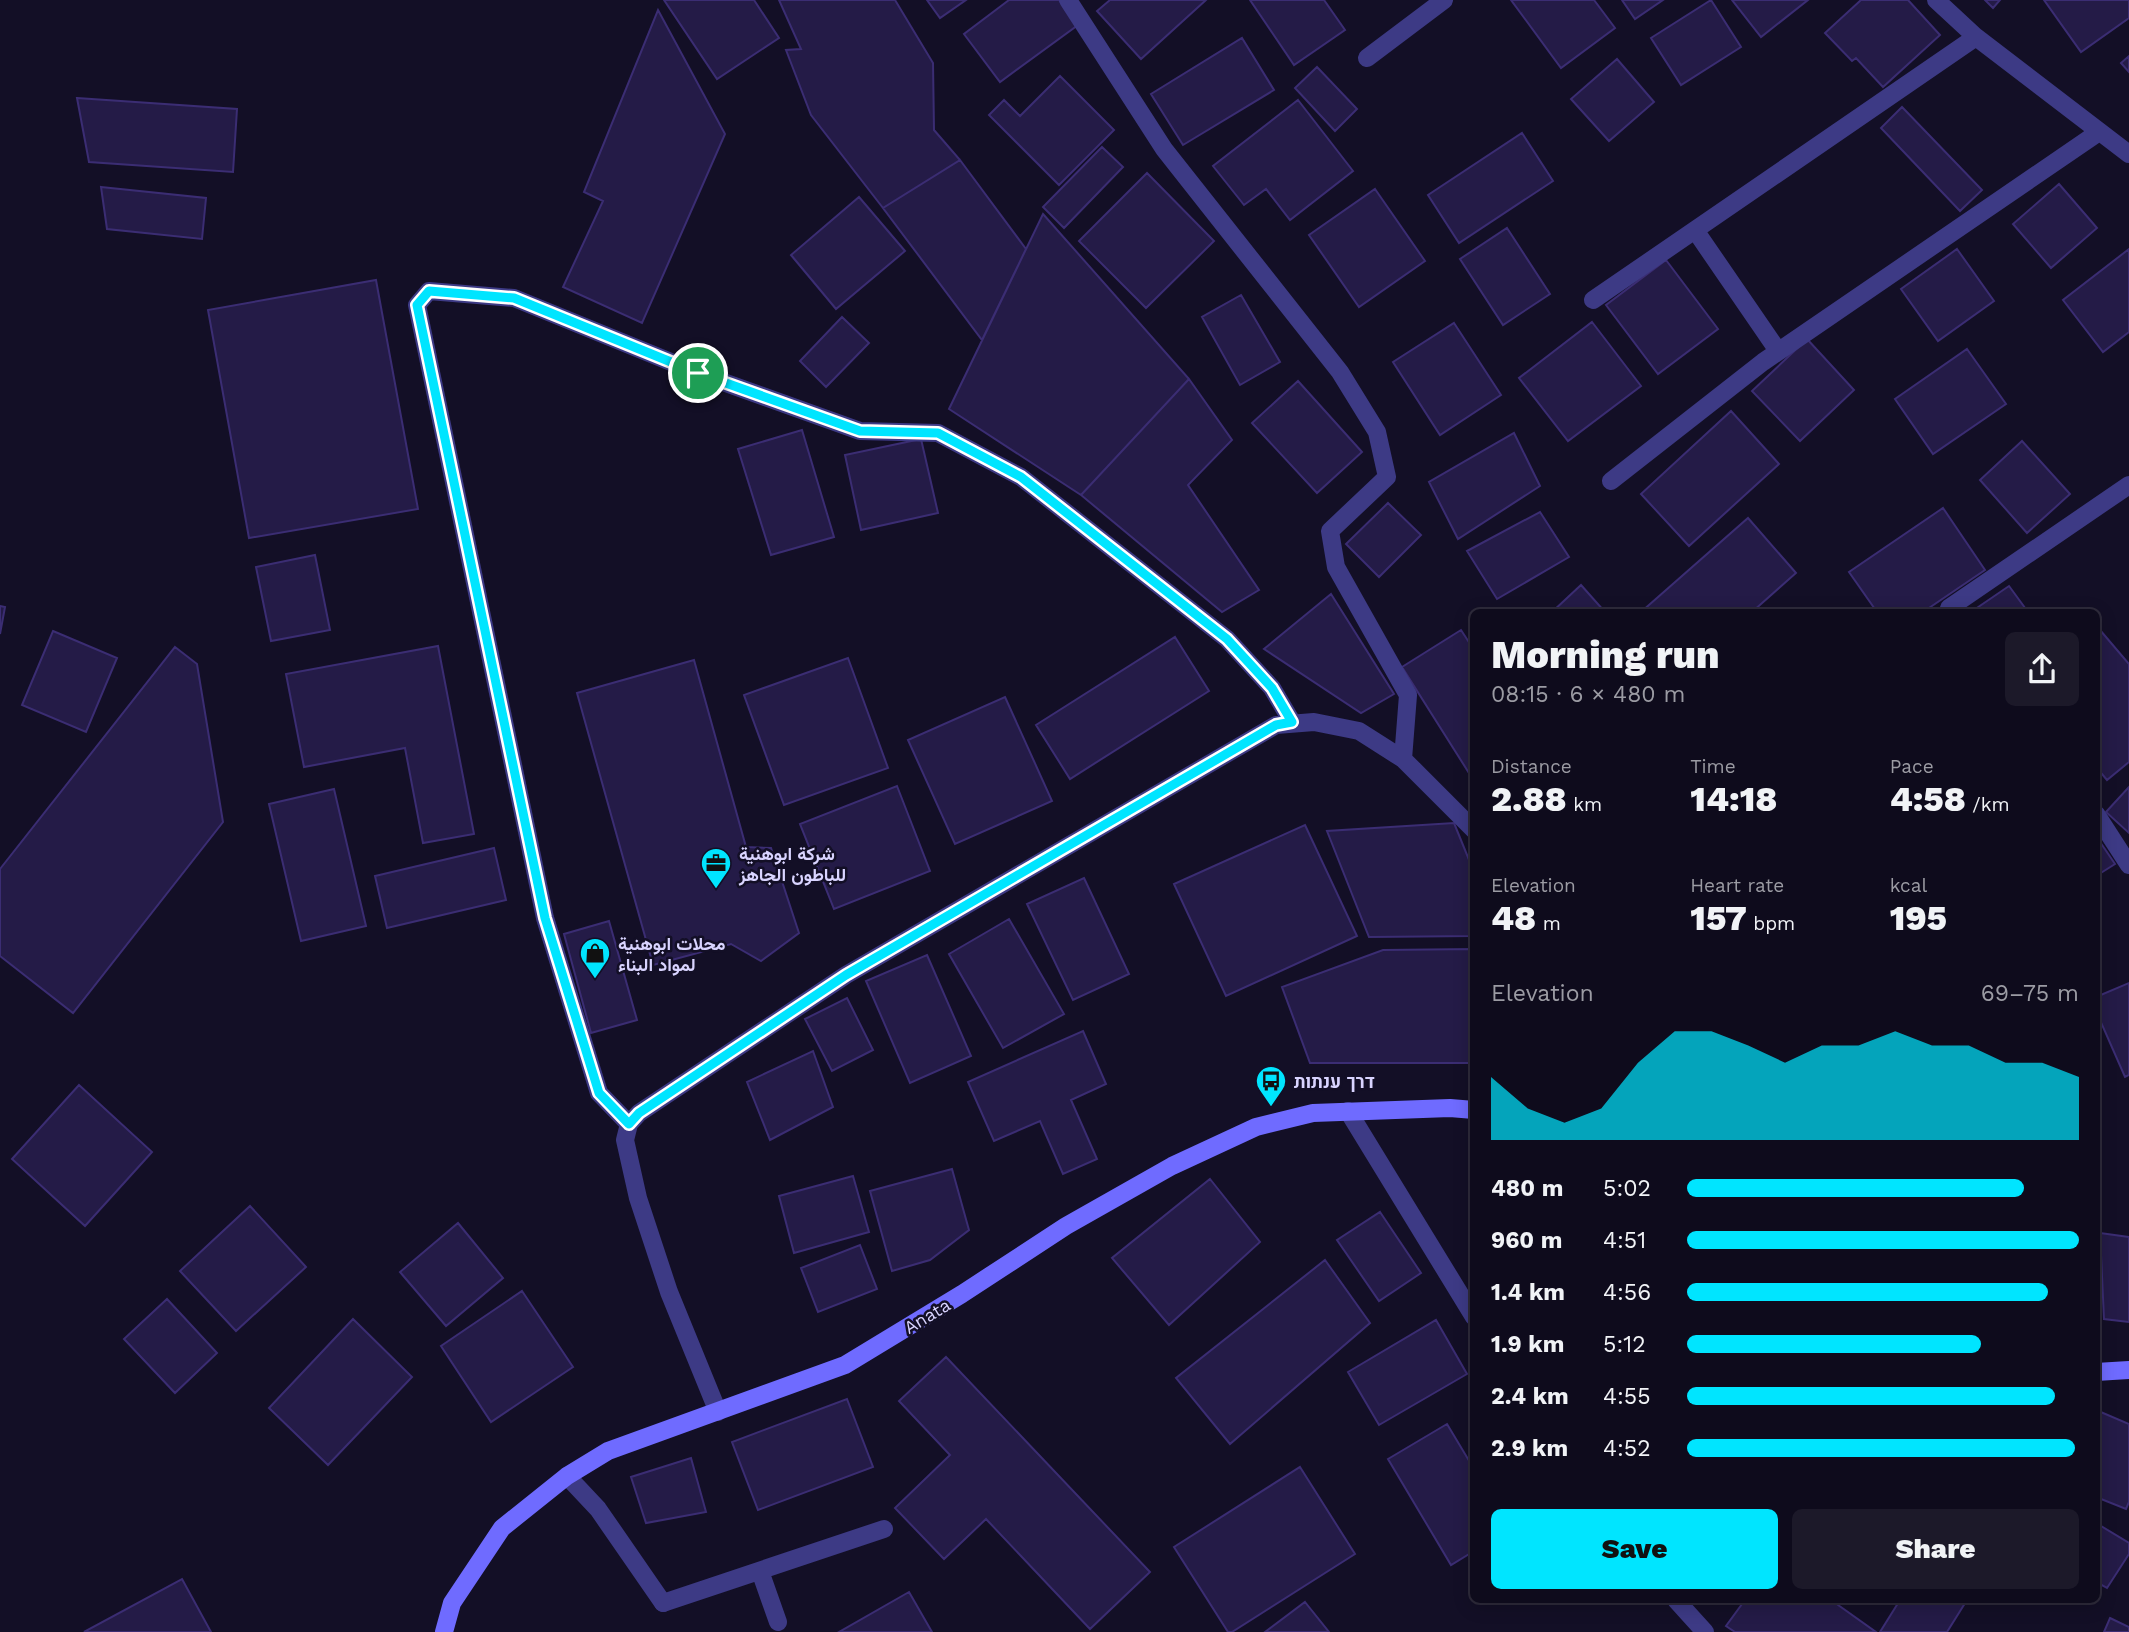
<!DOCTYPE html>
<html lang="en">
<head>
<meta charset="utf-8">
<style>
	body { margin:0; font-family:"Work Sans",Vazirmatn,Heebo,sans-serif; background:#1c1929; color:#f1f3f6; height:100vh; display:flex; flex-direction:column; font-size:26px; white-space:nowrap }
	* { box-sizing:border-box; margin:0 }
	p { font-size:23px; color:#9b9ba3 }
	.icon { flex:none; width:38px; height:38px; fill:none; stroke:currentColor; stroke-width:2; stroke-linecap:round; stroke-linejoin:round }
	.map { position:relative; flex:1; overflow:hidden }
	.side { position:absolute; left:1470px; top:609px; width:630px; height:994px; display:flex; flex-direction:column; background:#0e0b1c; border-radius:10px; box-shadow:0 4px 18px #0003,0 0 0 2px #2e2b3b }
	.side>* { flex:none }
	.pin { position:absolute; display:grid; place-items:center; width:60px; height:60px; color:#fff; margin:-30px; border:4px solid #fff; border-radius:50%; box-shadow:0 2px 7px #0007 }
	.round { display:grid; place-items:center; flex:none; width:74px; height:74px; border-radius:10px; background:#1c1929 }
	.overview { display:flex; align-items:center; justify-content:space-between; height:119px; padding:0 21px }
	h1 { font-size:38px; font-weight:800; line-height:52px }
	.metrics { display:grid; grid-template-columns:repeat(3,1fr); gap:10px; height:119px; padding:7px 21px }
	.metrics div { display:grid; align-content:center }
	.metrics b { font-size:35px; font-weight:800 }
	.metrics small { font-size:19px; font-weight:400 }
	.metrics p { font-size:19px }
	.chart { height:196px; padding:14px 21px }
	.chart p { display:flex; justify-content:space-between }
	.chart svg { width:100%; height:126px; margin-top:7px; fill:#00e5ff; opacity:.7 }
	.action { display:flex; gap:14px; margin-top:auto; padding:14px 21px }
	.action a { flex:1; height:80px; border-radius:10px; background:#00e5ff; color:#111; font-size:28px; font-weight:800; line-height:80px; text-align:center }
	.action a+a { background:#1c1929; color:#f1f3f6 }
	ul { padding:0 21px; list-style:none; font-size:23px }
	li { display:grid; grid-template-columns:112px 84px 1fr; align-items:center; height:52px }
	li i { height:18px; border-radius:9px; background:#00e5ff }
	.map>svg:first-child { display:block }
</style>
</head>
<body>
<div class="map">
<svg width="2129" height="1632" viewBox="0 0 2129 1632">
	<rect width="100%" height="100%" fill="#130f26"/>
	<path fill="#241b47" stroke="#3b2d73" stroke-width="2" d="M664,0H754L779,38L717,79Z
		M779,0H895L933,63L934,130L960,160L883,208L811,115L786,50L801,49Z
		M927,0H966L940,18Z
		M1009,0H1059L1078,25L1000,82L964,34Z
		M1110,0H1206L1141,59L1097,11Z
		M1250,0H1324L1345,30L1294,65Z
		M1511,0H1594L1615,28L1561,68Z
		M1622,0H1663L1635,19Z
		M1711,0L1741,47L1681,85L1651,38Z
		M1732,0H1808L1761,37Z
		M1861,0H1908L1940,35L1883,87L1856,58L1852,61L1825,33Z
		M1985,0H2000L1993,8Z
		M2044,0H2129V18L2081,52Z
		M658,10L725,134L642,323L563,287L603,201L584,192Z
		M1242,38L1274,90L1183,145L1151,94Z
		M2129,56V72L2121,63Z
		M1617,59L1654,102L1609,141L1571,99Z
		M1317,67L1357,109L1335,131L1295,88Z
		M1060,76L1114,130L1059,185L989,115L1004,100L1020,116Z
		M77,98L237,109L233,172L89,162Z
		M1298,100L1353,171L1290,220L1266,189L1244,205L1213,166Z
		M1902,107L1982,190L1960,211L1881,128Z
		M1522,133L1553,181L1459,243L1428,195Z
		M1102,147L1123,167L1064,228L1043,207Z
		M960,160L1026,249L982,340L883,208Z
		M1147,173L1214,241L1146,308L1079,241Z
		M2059,184L2097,228L2051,268L2013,224Z
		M101,187L206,198L202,239L107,229Z
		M1375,189L1425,261L1359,307L1309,235Z
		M859,197L905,251L836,309L791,255Z
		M1043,214L1189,379L1081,495L949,409Z
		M1507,228L1550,294L1503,325L1460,259Z
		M1957,249L1994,301L1938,341L1901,289Z
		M2129,249V332L2103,352L2063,300Z
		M1666,260L1718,329L1658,374L1606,305Z
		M376,280L418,509L249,538L208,310Z
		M1241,295L1280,362L1240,385L1202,317Z
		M842,317L869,343L826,387L800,361Z
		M1592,322L1641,386L1568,441L1519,378Z
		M1454,323L1501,395L1440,435L1393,362Z
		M1807,339L1854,390L1800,441L1752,391Z
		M1967,349L2006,404L1933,454L1895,399Z
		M1189,379L1232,440L1188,485L1259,590L1222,612L1081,495Z
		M1298,381L1362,452L1317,493L1252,423Z
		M1731,411L1779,464L1689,546L1641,494Z
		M802,430L834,537L771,555L738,449Z
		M1514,433L1540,486L1458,539L1429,482Z
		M921,439L938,513L861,530L845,455Z
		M2022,441L2070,494L2027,533L1980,480Z
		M1388,503L1421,535L1379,577L1346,544Z
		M1943,508L1985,570L1923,612H1877L1849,572Z
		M1540,512L1569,557L1497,599L1467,551Z
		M1748,518L1796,573L1752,612H1641Z
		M315,555L330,630L271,641L256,567Z
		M1581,585L1605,612H1552Z
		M2009,586L2028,612H1971Z
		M1331,594L1394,694L1361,713L1264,649Z
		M0,606L5,607L0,634Z
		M1461,630L1474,650V781L1402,667Z
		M2100,630L2129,664V762L2107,780L2096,767V633Z
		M53,631L117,658L86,732L22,705Z
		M1175,637L1209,691L1070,779L1036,725Z
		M438,646L474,834L423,843L405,748L304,767L286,674Z
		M175,647L197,664L223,822L73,1013L0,956V869Z
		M848,658L888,768L784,805L744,695Z
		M694,660L746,847L771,848L799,933L761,961L731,944L653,965L577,693Z
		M1005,697L1052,801L955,844L908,740Z
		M897,786L930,871L834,909L800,824Z
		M2129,787V833L2106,812Z
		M334,789L366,926L301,941L269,804Z
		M1454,823L1474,872V936L1369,937L1327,831Z
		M1305,825L1357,936L1226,996L1174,884Z
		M2096,836L2115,864L2096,876Z
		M494,848L506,900L387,928L375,876Z
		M1084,878L1129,974L1073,1000L1027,904Z
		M1009,919L1064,1014L1003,1048L949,954Z
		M609,921L637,1020L591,1033L564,934Z
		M1474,949V1063H1310L1282,987L1383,950Z
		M927,955L971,1056L910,1083L866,981Z
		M2129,983V1075L2125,1077L2096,1011V997Z
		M847,998L873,1050L832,1071L805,1019Z
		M1083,1031L1106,1084L1071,1100L1097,1159L1063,1174L1040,1121L994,1141L968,1082Z
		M813,1051L833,1107L770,1140L747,1082Z
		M79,1085L152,1152L85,1226L12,1159Z
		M952,1169L969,1230L930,1260L892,1271L870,1191Z
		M853,1176L869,1232L794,1253L779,1196Z
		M1210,1179L1260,1242L1169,1325L1112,1258Z
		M250,1206L306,1267L236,1331L180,1271Z
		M1380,1212L1421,1273L1379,1301L1337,1240Z
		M458,1223L503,1278L446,1326L400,1272Z
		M2100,1233L2129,1237V1322L2104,1319Z
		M860,1245L877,1289L818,1312L801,1268Z
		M1325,1260L1370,1323L1230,1444L1176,1378Z
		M522,1291L573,1367L491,1422L441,1346Z
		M167,1299L217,1353L175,1393L124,1339Z
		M353,1319L412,1377L328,1465L269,1408Z
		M1436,1320L1467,1374L1379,1425L1348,1372Z
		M946,1357L1150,1572L1090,1629L986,1519L944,1559L895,1508L950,1455L899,1401Z
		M847,1399L873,1467L758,1510L732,1442Z
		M2096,1410L2129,1424V1502L2126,1509L2096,1497Z
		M1447,1424L1474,1469V1551L1451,1565L1388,1459Z
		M691,1458L706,1512L646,1523L631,1477Z
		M1300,1467L1355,1554L1232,1632H1228L1174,1547Z
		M2096,1523L2129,1543V1554L2107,1588L2096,1582Z
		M182,1579L211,1632H84Z
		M909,1592L932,1632H839Z
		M1745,1600H1831L1876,1632H1735L1726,1626Z
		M1900,1600H1967L1947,1632H1880Z
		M1305,1602L1329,1632H1265Z
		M2110,1618L2129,1627V1632H2104Z"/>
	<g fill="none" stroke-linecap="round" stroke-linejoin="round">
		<path stroke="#3d3a85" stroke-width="18" d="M760,1571L778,1622
			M663,1603L884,1529"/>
		<path stroke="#3d3a85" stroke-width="18" d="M1068,0L1164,149L1340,372L1377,432L1387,477L1330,531L1336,567L1408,695L1403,759
			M1936,0L1976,37L2129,154
			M1367,58L1444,0
			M1695,230L1778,351
			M1593,300L1976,37
			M1611,481L1763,362L2099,132
			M1952,612L1949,608L2129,485
			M2096,814L2129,865
			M1348,1111L1474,1317
			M629,1124L599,1093L545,918L417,305L429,291L514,298L698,373L860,431L938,433L1021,477L1227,639L1272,688L1292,722
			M718,1412L669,1292L638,1198L625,1140L629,1124L639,1113L846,975L1276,725L1314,722L1359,731L1403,759L1474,830
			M567,1476L598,1509L663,1603
			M1676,1600L1705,1632"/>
		<path stroke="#6f6bff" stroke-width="18" d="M2096,1372L2129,1370
			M444,1632L452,1603L502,1528L567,1476L608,1451L845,1365L962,1294L1066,1226L1172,1166L1256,1127L1313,1113L1450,1108L1474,1110"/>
	</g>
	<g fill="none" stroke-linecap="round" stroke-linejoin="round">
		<g stroke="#fff" stroke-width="14">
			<path id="route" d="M429,291L514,298L698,373L860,431L938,433L1021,477L1227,639L1272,688L1292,722L1276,725L846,975L639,1113L629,1124L599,1093L545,918L417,305Z"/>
		</g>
		<use href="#route" stroke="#00e5ff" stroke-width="9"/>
	</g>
	<defs>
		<g id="office-pin" transform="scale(1.575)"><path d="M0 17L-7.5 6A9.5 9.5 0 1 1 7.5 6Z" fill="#00e5ff" stroke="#130f26"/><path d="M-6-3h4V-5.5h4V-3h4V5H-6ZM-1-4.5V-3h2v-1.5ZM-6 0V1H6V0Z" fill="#111"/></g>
		<g id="shop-pin" transform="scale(1.575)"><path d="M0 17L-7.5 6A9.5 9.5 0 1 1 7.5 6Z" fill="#00e5ff" stroke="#130f26"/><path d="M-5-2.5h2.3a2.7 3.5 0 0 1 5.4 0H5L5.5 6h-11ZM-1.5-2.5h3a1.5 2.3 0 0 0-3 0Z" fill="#111"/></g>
		<g id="bus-pin" transform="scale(1.575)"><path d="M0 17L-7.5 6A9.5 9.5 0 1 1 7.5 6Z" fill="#00e5ff" stroke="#130f26"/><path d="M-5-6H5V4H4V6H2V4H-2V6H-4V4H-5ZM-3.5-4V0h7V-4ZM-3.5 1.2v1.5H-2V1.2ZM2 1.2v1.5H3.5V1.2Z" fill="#111"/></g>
	</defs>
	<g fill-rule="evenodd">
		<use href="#office-pin" x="716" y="863"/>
		<use href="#shop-pin" x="595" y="953"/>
		<use href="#bus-pin" x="1271" y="1081"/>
	</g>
	<g text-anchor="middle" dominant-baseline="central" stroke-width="5" stroke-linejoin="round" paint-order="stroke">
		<g font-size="18" font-weight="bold" fill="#d9d4ff" stroke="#130f26" text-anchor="start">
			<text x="739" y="853">شركة ابوهنية<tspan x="739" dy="21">للباطون الجاهز</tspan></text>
			<text x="618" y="943">محلات ابوهنية<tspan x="618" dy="21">لمواد البناء</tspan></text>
			<text x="1294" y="1081">דרך ענתות</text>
		</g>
		<g font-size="18" fill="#d9d4ff" stroke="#130f26">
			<text transform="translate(927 1316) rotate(-31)">Anata</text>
		</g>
	</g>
</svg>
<div class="pin" style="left:698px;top:373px;background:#1e9e55"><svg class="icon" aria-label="arrive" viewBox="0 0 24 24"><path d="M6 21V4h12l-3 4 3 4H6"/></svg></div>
<section class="side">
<div class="overview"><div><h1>Morning run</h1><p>08:15 · 6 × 480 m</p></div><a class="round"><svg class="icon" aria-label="share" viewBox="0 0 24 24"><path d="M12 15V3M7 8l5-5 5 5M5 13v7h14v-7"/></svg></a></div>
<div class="metrics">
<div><p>Distance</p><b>2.88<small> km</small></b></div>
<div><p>Time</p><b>14:18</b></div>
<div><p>Pace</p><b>4:58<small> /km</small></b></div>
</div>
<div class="metrics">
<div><p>Elevation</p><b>48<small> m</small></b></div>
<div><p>Heart rate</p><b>157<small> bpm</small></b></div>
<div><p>kcal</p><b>195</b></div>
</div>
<div class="chart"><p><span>Elevation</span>69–75 m</p>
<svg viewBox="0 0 160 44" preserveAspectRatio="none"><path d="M0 44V22L10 33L20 38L30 33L40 17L50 6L60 6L70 11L80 17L90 11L100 11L110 6L120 11L130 11L140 17L150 17L160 22V44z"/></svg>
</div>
<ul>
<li><b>480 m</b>5:02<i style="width:86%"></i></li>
<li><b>960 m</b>4:51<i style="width:100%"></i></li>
<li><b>1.4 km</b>4:56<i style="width:92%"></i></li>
<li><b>1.9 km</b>5:12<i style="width:75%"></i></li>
<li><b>2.4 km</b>4:55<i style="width:94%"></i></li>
<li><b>2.9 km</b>4:52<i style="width:99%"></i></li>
</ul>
<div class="action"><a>Save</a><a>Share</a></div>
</section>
</div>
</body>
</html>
